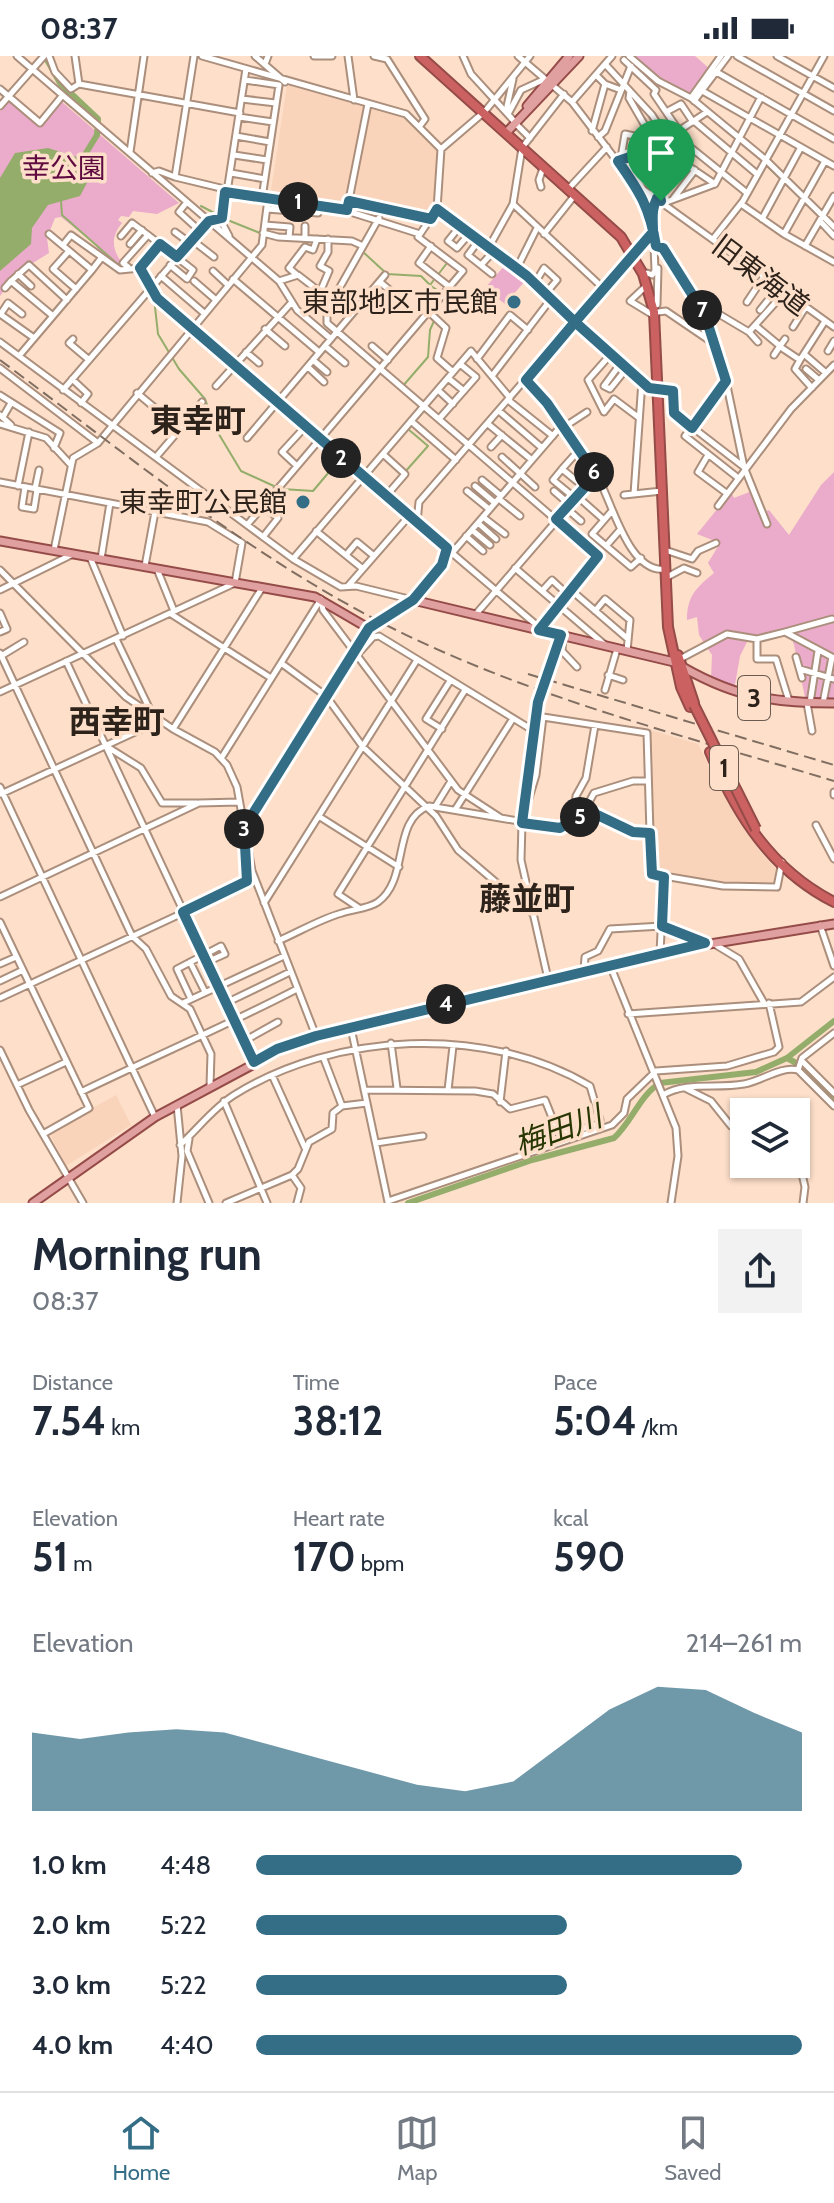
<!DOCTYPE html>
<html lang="en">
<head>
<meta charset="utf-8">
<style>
	body { margin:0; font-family:Cabin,"Noto Sans JP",sans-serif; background:#f2f2f3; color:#1f2937; height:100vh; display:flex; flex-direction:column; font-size:30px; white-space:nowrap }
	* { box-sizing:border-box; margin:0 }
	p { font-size:26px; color:#747a83 }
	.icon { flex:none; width:44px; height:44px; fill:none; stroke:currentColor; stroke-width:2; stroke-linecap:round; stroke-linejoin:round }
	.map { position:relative; height:1147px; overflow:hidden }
	.side { display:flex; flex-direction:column; background:#fff; flex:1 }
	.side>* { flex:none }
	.buttons { position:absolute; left:730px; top:1042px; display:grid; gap:16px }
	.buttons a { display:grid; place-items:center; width:80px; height:80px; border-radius:0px; background:#fff; box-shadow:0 2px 6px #0004; font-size:40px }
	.pin { position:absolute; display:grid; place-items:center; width:68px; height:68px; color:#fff; margin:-82px -34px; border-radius:50% 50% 50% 0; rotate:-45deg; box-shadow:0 0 8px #0007 }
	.pin .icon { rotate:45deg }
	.km { position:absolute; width:40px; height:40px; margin:-20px; border-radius:50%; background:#222; color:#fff; font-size:22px; line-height:40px; text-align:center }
	.round { display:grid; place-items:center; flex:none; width:84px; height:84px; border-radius:0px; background:#f2f2f3 }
	.headline { display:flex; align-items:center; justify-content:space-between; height:136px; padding:0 32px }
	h1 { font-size:44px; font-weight:700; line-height:60px }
	.figures { display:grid; grid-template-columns:repeat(3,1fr); gap:12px; height:136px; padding:8px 32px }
	.figures div { display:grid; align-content:center }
	.figures b { font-size:40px; font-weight:700 }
	.figures small { font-size:22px; font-weight:400 }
	.figures p { font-size:22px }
	.chart { height:224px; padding:16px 32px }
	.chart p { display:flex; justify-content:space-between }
	.chart svg { width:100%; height:144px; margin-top:8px; fill:#336d86; opacity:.7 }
	ul { padding:0 32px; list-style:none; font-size:26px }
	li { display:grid; grid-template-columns:128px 96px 1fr; align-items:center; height:60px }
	li i { height:20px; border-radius:10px; background:#336d86 }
	.status { display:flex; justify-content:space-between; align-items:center; height:56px; padding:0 40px; background:#fff; direction:ltr }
	.status svg { height:22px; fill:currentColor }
	.dock { display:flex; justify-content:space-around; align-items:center; height:112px; border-top:2px solid #e0e1e3; background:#fff; font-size:22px; color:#747a83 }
	.dock a { display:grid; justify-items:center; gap:4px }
	.dock .active { color:#336d86 }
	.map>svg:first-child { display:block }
</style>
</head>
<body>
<div class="status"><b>08:37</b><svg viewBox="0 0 49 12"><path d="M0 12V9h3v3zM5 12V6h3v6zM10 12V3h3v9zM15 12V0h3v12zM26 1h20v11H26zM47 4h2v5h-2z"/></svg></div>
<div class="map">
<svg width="834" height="1147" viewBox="0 0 834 1147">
	<rect width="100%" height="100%" fill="#fddfca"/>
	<path fill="#f9d4ba" d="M287,29L365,51L344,152L270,141Z
		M369,51L405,61L438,95L435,152L430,161L351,143Z
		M650,674L698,688L716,724L728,737L758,793L776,813L775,826L723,828L655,817Z
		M116,1039L131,1069L66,1110L49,1076Z"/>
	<path fill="#ebabcb" d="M632,0H695L711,14L690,42L659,23Z
		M11,44L40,69L62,46L179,147L157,158L133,155L129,161L121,160L118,164L122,167C108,184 114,198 126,212L99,198L96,189L61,161L55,162L47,182L49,197L15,218L0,240V55Z
		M506,208L526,224L505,248L485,232Z
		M834,416V647L806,646L794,589L791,580L785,576L749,582L740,600L734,634L711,623L712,599L699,579L697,561L687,564C687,540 696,532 714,517L708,507L720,487L697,478L731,436L734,442L752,435L764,456L769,454L789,479L821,429Z"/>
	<path fill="#94ad6a" d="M48,92L80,102L88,121L94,123L88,125L80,140L48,149L32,172L31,188L0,215V122L15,97Z"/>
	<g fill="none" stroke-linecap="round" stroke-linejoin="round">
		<path stroke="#94ad6a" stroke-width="2" d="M689,42L701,53
			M705,57L762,104
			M766,109L819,160
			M61,145L62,159L121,211
			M201,150L220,160
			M225,163L260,177
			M823,165L834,175
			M362,195L387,218L421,220L430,229L447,207
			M431,230L446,240L440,246
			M154,242L158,278L179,313L205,343L217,375L241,415L276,431
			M402,331L428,301L430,274L434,265
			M405,416L428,390L408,373
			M282,433L313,435L340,403"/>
		<path stroke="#94ad6a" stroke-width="6" d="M45,0L60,27L98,63L97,79L81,105
			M787,1002L807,1013L834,1045
			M408,1147L532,1104L614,1082C632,1066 639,1040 660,1027L756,1016L787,1002L834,965"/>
		<g stroke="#ab8f7c" stroke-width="9">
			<path id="minor" d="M17,0L279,225L297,254L331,283
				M49,0L55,16L71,33L79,28
				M75,0L79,28L240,57
				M194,0L175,121L262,142L325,148L420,178
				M202,0L406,58L441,93L437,153L418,181L463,215L247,469
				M255,0L285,26
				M314,0H332
				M348,0L354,44
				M374,0L387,3L425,63L419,71
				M463,0L471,18L514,65
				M518,0L572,46L633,126L834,271
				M629,0L658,25L691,42L766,104L834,171
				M737,0L834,55
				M777,0L834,32
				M624,4L656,34L654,38L679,75
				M265,8L268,0
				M605,8L652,59L681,105L658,122
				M713,14L834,83
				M245,24L279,29L262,142
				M605,28L621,34
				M0,33L40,67L62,40
				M699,33L834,110
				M630,35L629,42L644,68L661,144
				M691,42L721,0
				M242,43L276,47
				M694,45L728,0
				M572,46L612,0
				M0,50L44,0
				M486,54L530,0
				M506,55L513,23
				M668,55L681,48L693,66
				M508,58L521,34L545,23
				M239,61L273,66
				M694,65L757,118
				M517,69L530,82
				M592,75L605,28L596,19
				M674,78L747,137
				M236,80L270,86
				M598,81L605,75L631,10
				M525,88L564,38
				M441,93L483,57
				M130,96L144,0
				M234,99L267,104
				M621,102L625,78L648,83
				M618,105L650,94L707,56
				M681,105L715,128
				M152,117L159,115L175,121
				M231,117L265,123
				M571,130L607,91
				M635,130L653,164L655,215L652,219L647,217
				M541,131L539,124L543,112
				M227,136L246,13
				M673,143L695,114
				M349,145L431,163
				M187,146L179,156L200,175
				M664,147L715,128L761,41
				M513,148L603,232
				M741,148L784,178L834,206
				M267,153L318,157L320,148
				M437,153L527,220L649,332L673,335L674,357L744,411
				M347,154L368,48
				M379,162L327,254V267L598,500L539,574
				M220,163L229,180
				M762,163L801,91
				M820,165L834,180
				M265,169L290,171L289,181
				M460,170L448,185L457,192L470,177
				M175,176L190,187
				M263,177L278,181L352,185L363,190
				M544,178L575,139
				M784,178L825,105
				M121,180L132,167L148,179
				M305,182V170
				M713,183L743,145L824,0
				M192,184L214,201
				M479,184L468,199L492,218
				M130,188L142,174
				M63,189L71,179L120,214L140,212L157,242L416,465
				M431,190L419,207L451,232
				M656,190L663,192L705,259L726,325L744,411L767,468
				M805,190L834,140
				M489,191L513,148L522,92
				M69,195L53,213L76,233
				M481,209L494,195
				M128,211L123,207L148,179L193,214L187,223L170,209
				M140,212L160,188
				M517,212L537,172
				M92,214L102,201
				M213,215L228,229
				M18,218L31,230
				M297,219L289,212L305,191L313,194L317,183
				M161,220L204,257
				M233,223L319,296
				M194,225L216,244
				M279,225L298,219L333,246
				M380,226L393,237
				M535,227L544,212L557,224L546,237
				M646,230L630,245L653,259
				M5,232L11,225
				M320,236L329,215L320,210L328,196V183
				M367,240L384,254
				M697,245L749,276L784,237
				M747,246L763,222
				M657,249L658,212
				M760,254L778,232
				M2,256L8,247L22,258
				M429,256L446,272L437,302L453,316
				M658,256L666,255L713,287
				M0,258L34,282
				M53,260L11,225L29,209L67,244
				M756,270L780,290L785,283
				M793,271L805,252
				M265,273L285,290
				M749,276L758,286
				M73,283L69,287L88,303
				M0,286L293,503L341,531L356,530L413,544L447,501L444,488L417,466L419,446L653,176
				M325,290L345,307
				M372,290L388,304
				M782,292L800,304L825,265
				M828,295L834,285
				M246,296L259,307
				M611,298L588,324L604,356L614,343L638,361
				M804,298L826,317
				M774,299L780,290
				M19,300L92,214L49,178
				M477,303L510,259L528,274
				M313,304L327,316
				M800,304L795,313L812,332
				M621,307L604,330L610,333L627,312
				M308,311L324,326
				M0,312L98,387
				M806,313L819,324
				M492,320L551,243
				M448,322L464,335
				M72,323L88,338L81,347
				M526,324C553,354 579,389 599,424C612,446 629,518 665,513
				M725,326L685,380L737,421
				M216,330L292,246
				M63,334L209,165L222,162L225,136
				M438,334L453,348
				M137,337L180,373L156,401
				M0,339L60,377L54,392
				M508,344L553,380
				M499,355L542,392
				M0,359L11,369
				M3,361L11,347
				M439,363L476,321L460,308
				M411,365L456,404
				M0,368L46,382L70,408
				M488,368L532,404
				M564,371L587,356
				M180,373L202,346
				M247,382L385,219
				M491,391L502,379
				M579,394L562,413L584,431
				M383,398L405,418L386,440
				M708,399L698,416L725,436
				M502,401L535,431
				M297,410L282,396L305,371
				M562,413L553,424L575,442
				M482,424L501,440
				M0,426L110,447
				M18,430L29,376
				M475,430L495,447
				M25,431L22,451L34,453L37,434
				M35,433L39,414
				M467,435L489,453
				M554,435L569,448
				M634,438L642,325
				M624,439L662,435
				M577,440L604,464
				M499,443L520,460
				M263,450L278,462L263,481
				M718,450L791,353L834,309
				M566,452L581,465
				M611,456L592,478L631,511L641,502
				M483,461L505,478
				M478,467L496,483
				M472,474L490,489
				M316,475L363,513
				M466,480L483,495
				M606,490L620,474
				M54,494L73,402L98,387L262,189L268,143
				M668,495L692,503L698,495L716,487
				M452,497L562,369
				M452,497L540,572
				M346,499L357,486L374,500
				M90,501L123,580
				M293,503L471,295L510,342
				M145,510L155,456
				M515,512L605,589
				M157,513L174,555
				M0,514L126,641L173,673L215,696L227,709L237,731L252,815L316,980
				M669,520L684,512L697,517
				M348,530L410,459
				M0,534L71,499
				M571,534L628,583
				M542,535L552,524L567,538
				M321,544L323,554L458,734L501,762
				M595,555L605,543L630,564L627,595
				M0,557L7,573L0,576
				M171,558L271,622
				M476,558L596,419
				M832,563L785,576L834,602
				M563,580L562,595L577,611
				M116,583L152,658
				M757,583V603H776L789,645
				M0,597L132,880L146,893L171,940L190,953L211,998L210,1030
				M1,600L24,586
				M796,601L802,622
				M680,603L727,578L757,583L785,576
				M553,604L561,579
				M66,605L254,1006
				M281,607L326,640L363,691L436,760L458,794L532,857
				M800,613L834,623
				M340,618L373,581L379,580L534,675
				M608,619L623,624
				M605,634L617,593
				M0,636L235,527L242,487L208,466L110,447L101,503
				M760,642L761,624
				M538,646L522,767L521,804L548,923
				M807,647L812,675
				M810,647L818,595
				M823,647L832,601
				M173,673L262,532
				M442,673L426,663L450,625
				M106,690L141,712L162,747H197
				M222,701L321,543
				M0,731L155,1061
				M834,736V739
				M1,738L159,665
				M435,751L451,725
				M455,754L512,664
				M589,755L588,748L594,737L633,725H648
				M320,761L399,811
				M523,762L536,719L543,661L647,677L650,777
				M573,765L576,740L586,722L595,669
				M816,769L834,803
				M245,771L369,572
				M0,841L199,747L239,746
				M264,847L417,604
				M359,852L338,838L465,634
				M0,866L89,1052L43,1078
				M820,869L834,910
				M278,885C299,876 320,863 342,857C353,853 368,853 378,846C410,823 391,764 429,750L560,772L589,755L633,776L650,777L652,818L723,830L777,831L782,806
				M660,896L664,821
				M190,906L205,936
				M0,908L16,901
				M610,909L676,1072L678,1100L671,1147
				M584,915L585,901L598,895L610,873L662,870L716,889L739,903L764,947
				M0,925L23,914
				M0,942L245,828L247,793
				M191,943L177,913L221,890L225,898L207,906
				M183,947L284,900
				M226,947L290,916
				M628,958L801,946L834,921
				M351,972L388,1146
				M244,985L278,966
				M391,987L397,1032
				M0,994L29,1054L83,1147
				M324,1003L342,1050
				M802,1005L834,1037
				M798,1014L834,1050
				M272,1019L305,1092
				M17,1029L66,1006
				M685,1032L711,1045L731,1070L744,1071
				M448,1034L453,990
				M81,1036C153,1001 226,970 297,933
				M663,1039C686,1025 717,1033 744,1028C762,1025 780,1010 798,1014L802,1002L834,977
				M224,1045L267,1147
				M500,1046L506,995
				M177,1049L182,1100L177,1147
				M189,1083L187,1095L209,1147
				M376,1087L423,1080
				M180,1089C199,1072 212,1053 234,1039C335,976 486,968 590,1030L600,1064L599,1068L559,1079L545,1044L510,1053L493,1038L475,1035L364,1034
				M796,1092L805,1131L803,1147
				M292,1119L301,1132L297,1147
				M388,1145L612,1069L624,1057L627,1043L656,1015L727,1010L774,996L779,991L769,947
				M226,1147L292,1119L298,1113L309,1086L332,1073L333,1057L342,1050L367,1047"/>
		</g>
		<g stroke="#954b48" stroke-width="11">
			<path id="major" d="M527,50L569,0
				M506,77L579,0
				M0,485L315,541L363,569L369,572L378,567
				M413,544L674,606C730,640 769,647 834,647
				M33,1147L155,1061L295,986L660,896L834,868"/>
		</g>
		<g stroke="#954b48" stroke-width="12">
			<path id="highway" d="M420,0L621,181L643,218L654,256L668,571L681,631L690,651
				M678,599L694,647
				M710,696C737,759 771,814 834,846"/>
		</g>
		<use href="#minor" stroke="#fff" stroke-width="5"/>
		<use href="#major" stroke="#e0a0a0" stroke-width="7"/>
		<use href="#highway" stroke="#cc6161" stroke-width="8"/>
		<path stroke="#806e61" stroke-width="2" stroke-dasharray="12 6" stroke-linecap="butt" d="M0,304C129,400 254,504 400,576C537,643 688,681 834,725
			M528,618L834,709"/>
		<g stroke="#ab8f7c" stroke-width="9" stroke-linecap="butt">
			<path id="minor-bridge" d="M538,646L553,604"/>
		</g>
		<g stroke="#954b48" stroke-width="11" stroke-linecap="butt">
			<path id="major-bridge" d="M378,567L413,544"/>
		</g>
		<g stroke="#954b48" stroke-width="12" stroke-linecap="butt">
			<path id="highway-bridge" d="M694,649L756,773"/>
		</g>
		<use href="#minor-bridge" stroke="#fff" stroke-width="5"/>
		<use href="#major-bridge" stroke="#e0a0a0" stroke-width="7"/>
		<use href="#highway-bridge" stroke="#cc6161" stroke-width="8"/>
	</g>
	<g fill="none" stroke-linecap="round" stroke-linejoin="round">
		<g stroke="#fff" stroke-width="16">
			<path id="route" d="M661,145L657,142C651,154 653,163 653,176L575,266L527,220L437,153L431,163L349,145L347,154L225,136L222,162L209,165L177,201L160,188L140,212L157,242L447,492L442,509L413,544L369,572L244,772L247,825L183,856L254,1006L277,993L316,980L705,887L662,870L664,821L652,818L650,777L633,776L589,755L560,772L522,767L538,646L561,579L539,574L598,500L556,463L596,419L547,347L526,324L575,266L649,332L673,335L674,357L692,372L726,325L705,259L663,192L656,190C650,152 640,136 618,105L650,94L661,145"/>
		</g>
		<use href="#route" stroke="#336d86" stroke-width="10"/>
	</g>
	<g fill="#336d86" stroke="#fddfca" stroke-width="3">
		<circle cx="514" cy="246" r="8"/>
		<circle cx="303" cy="446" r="8"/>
	</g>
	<g text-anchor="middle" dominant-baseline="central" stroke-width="7" stroke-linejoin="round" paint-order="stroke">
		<g fill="#fddfca" stroke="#6c5b50" stroke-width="2">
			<rect x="738" y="620" width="32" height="44" rx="6"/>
			<rect x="710" y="690" width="28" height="44" rx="6"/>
		</g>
		<g font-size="26" font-weight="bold" fill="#2e231b">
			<text x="754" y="642">3</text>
			<text x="724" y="712">1</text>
		</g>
		<g font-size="28" fill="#5f0b40" stroke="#fddfca">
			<text x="64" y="112">幸公園</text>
		</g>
		<g font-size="28" fill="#2e231b" stroke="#fddfca">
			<text transform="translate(761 219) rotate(37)">旧東海道</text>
		</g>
		<g font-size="28" fill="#2e231b" stroke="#fddfca" text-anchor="end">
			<text x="498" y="246">東部地区市民館</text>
			<text x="287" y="446">東幸町公民館</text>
		</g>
		<g font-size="30" font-style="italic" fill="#273602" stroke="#fddfca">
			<text transform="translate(558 1074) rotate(-20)">梅田川</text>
		</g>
		<g font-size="32" font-weight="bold" fill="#2e231b" stroke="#fddfca">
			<text x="198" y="364">東幸町</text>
			<text x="117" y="665">西幸町</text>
			<text x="527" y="842">藤並町</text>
		</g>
	</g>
</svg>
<div class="buttons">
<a><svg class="icon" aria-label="layers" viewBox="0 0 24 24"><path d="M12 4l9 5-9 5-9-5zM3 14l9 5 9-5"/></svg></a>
</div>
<div class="pin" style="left:661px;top:145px;background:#1e9e55"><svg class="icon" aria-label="arrive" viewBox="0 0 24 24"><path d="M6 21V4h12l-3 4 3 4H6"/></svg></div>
<b class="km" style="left:298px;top:146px">1</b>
<b class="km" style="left:341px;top:402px">2</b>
<b class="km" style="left:244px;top:773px">3</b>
<b class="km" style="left:446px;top:948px">4</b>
<b class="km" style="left:580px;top:761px">5</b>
<b class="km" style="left:594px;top:416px">6</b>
<b class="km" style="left:702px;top:254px">7</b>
</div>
<section class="side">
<div class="headline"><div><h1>Morning run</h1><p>08:37</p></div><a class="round"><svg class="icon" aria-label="share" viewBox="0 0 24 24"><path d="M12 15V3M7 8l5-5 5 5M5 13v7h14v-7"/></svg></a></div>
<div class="figures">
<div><p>Distance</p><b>7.54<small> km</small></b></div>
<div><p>Time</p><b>38:12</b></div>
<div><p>Pace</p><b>5:04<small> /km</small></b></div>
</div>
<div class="figures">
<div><p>Elevation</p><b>51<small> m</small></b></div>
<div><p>Heart rate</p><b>170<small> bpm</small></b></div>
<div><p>kcal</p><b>590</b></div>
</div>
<div class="chart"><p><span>Elevation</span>214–261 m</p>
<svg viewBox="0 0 160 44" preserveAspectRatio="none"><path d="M0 44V20L10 22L20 20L30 19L40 20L50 24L60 28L70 32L80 36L90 38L100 35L110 24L120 13L130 6L140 7L150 14L160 20V44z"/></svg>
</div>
<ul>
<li><b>1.0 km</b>4:48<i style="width:89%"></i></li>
<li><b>2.0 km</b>5:22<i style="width:57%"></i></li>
<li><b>3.0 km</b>5:22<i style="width:57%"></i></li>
<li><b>4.0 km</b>4:40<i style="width:100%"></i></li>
</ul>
</section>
<nav class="dock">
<a class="active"><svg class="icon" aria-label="home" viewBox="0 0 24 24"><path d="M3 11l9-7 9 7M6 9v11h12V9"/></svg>Home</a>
<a><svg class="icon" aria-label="map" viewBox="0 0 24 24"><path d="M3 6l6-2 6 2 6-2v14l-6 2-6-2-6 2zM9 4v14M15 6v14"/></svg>Map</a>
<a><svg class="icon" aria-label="saved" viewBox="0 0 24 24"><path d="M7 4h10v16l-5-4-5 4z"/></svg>Saved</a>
</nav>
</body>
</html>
